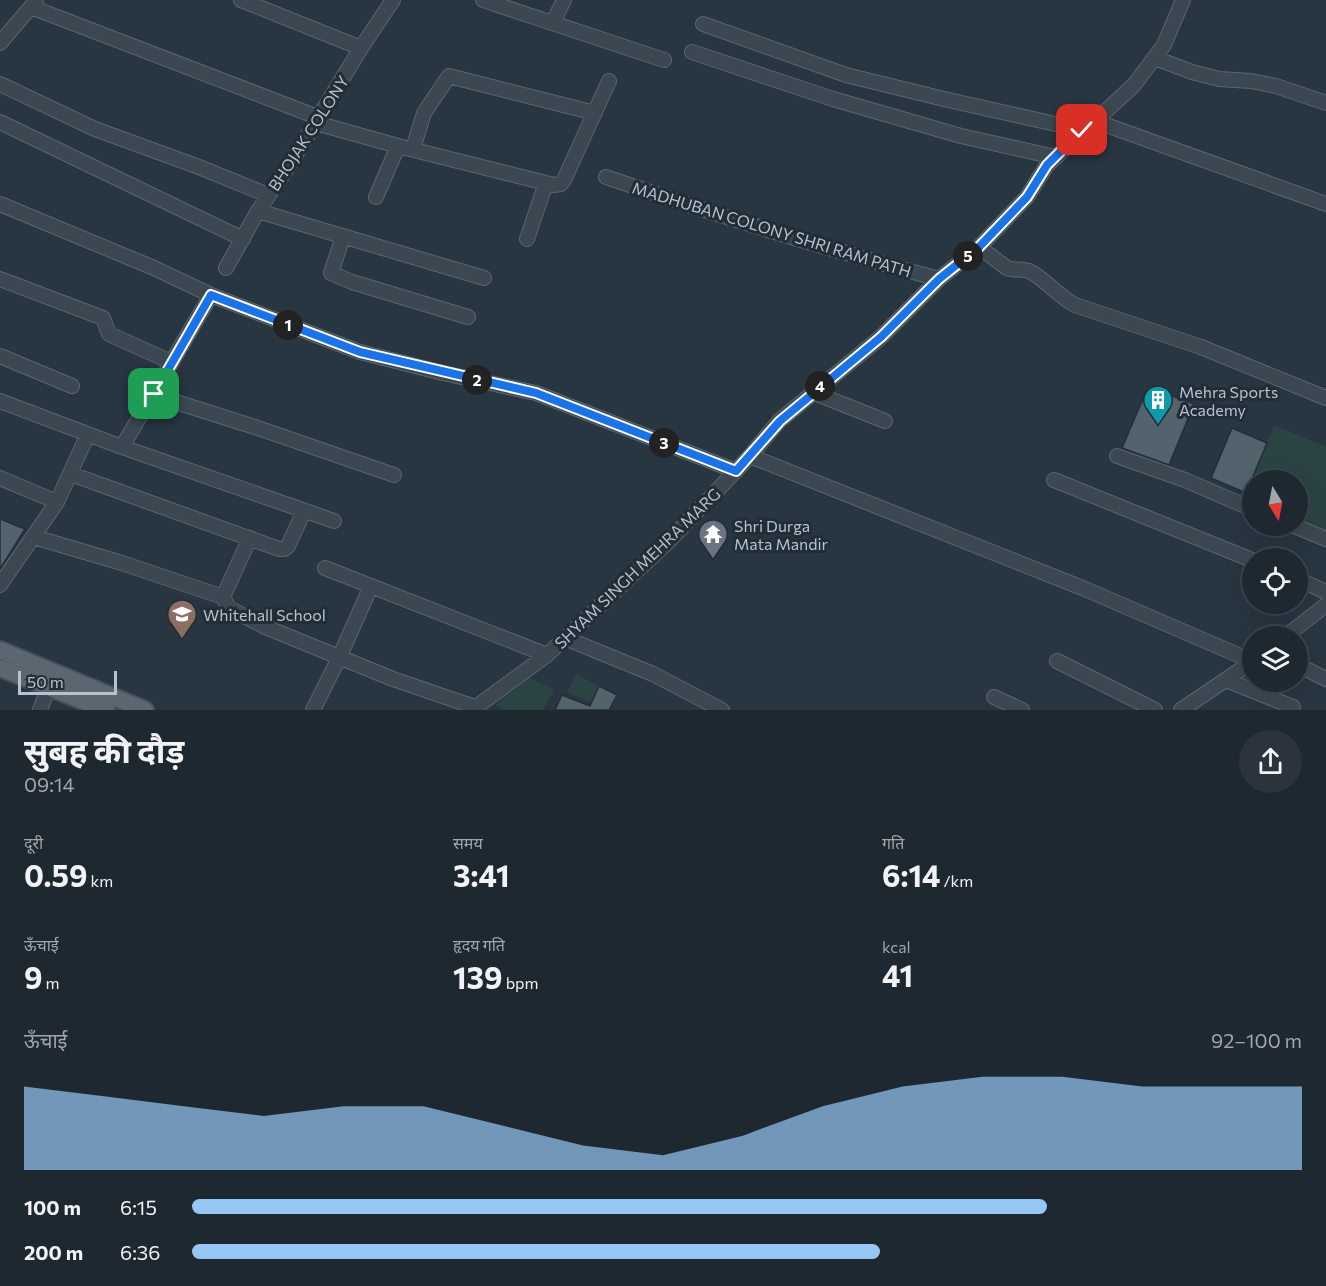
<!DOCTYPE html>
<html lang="hi">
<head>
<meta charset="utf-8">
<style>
	body { margin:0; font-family:Commissioner,"Noto Sans Devanagari",sans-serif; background:#2b343d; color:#f1f3f6; height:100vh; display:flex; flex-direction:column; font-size:22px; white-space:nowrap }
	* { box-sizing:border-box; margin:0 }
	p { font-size:20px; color:#a1a6ab }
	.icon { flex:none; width:33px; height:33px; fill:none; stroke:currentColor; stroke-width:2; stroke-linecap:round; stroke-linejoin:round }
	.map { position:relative; height:710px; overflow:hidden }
	.details { display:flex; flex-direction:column; background:#1e2831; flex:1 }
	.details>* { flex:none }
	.needle { width:39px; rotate:170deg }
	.buttons { position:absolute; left:1242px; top:470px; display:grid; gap:12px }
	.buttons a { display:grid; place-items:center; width:66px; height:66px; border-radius:50%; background:#1e2831; box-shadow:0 6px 24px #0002,0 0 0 2px #3c444d; font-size:30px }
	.scale { position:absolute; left:18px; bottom:15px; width:99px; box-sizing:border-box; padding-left:6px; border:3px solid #b9c2cb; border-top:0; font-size:16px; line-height:21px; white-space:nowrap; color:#b9c2cb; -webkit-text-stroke:4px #212d37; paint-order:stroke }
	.pin { position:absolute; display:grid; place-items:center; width:51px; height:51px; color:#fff; margin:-26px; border-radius:12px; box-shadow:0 3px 9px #0006 }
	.km { position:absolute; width:30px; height:30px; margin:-15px; border-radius:50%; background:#222; color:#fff; font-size:16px; line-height:30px; text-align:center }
	.round { display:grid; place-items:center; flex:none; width:63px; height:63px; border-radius:32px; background:#2b343d }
	.summary { display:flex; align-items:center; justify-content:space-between; height:102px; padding:0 24px }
	h1 { font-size:33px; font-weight:700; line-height:45px }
	.metrics { display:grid; grid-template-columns:repeat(3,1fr); gap:9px; height:102px; padding:6px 24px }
	.metrics div { display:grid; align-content:center }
	.metrics b { font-size:30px; font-weight:700 }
	.metrics small { font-size:16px; font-weight:400 }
	.metrics p { font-size:16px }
	.chart { height:168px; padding:12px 24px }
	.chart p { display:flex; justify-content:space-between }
	.chart svg { width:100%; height:108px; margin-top:6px; fill:#96c6f4; opacity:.7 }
	ul { padding:0 24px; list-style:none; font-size:20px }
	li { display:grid; grid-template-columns:96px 72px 1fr; align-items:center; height:45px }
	li i { height:15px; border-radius:8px; background:#96c6f4 }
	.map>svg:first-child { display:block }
</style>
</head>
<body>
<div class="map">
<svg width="1326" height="710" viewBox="0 0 1326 710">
	<rect width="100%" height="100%" fill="#283641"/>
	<path fill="#2b4443" d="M1274,425L1326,447V536L1298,523V480H1252V503L1244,499Z
		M576,674L599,686L591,703L567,692Z
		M529,678L554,689L543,710H504L495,705Z"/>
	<path fill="#53636e" stroke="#232f38" stroke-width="1.5" d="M1148,387L1194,404L1169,465L1122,448Z
		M1232,428L1267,443L1246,493L1211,478Z
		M0,519L25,529L0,569Z
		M599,686L617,695L609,710H555L562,695L590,706Z"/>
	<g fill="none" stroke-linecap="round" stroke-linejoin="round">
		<g stroke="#5a656e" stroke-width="16">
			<path id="minor" d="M241,0L361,48
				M483,0L664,60
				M31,7L320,118
				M553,22L564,0
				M703,24L846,75L944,99L1082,130
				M0,43L36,1
				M692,52L833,99L961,136L1055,157
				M1155,58L1192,72L1219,79L1251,81L1276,86L1326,103
				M0,84L95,129L199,167L268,195
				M1095,121L1326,204
				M0,122L243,239
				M316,123L398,146L554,185L561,184L564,180L609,81
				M413,149L424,113L449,76L595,113
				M606,177C716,215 826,249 939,279
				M376,197L398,146
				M0,204L154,268L211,295L360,352L443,373L536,393L736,471
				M258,211L484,278
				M343,237L331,273L352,282L468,317
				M527,239L546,183
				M979,247L1007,268C1015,271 1022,268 1031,272C1047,281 1058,296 1075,305L1201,347L1326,398
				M226,268L258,211L290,164L361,48L393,0
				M0,279L103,318L109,334L171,362
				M0,356L72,386
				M812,392L885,421
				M154,395L255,427L394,475
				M0,401L122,447L334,521
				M122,447L211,295
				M750,456L1085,589L1252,661
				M1117,456L1185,480L1252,509
				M71,474L279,549H284L288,546L304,511
				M0,478L57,502
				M1054,480L1252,560
				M1292,525L1326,539
				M34,537L122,563L223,597L229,608L263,626L393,679L475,707
				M325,568L547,655
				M1298,579L1326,592
				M0,585L57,502L88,434
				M223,597L250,538
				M1286,636L1326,605
				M565,638L653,674L722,710
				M1057,661L1155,710
				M1298,665L1326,679
				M1226,680L1293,707L1292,710
				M994,697L1022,710
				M40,710L52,678
				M313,710L339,658L371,586
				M472,710L547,655L669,541L750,456L779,421L881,337L939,279L979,247L1027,197L1047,165L1134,85L1164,45L1183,0
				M1181,710L1252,662"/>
		</g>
		<g stroke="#46515a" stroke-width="20">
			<path id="major" d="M0,650L145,710
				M0,668L106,710"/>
		</g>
		<use href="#minor" stroke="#3c4851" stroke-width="14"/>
		<use href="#major" stroke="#5a6771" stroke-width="16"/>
	</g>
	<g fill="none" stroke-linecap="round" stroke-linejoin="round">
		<g stroke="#fff" stroke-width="12">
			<path id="route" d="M154,394L211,295L360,352L536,393L736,471L780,421L881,337L939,279L979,247L1027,197L1047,165L1082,130"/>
		</g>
		<use href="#route" stroke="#1a73e8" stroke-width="8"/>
	</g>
	<defs>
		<g id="building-pin" transform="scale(1.5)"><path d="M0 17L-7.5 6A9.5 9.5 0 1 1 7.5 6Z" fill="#0f9aa8" stroke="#212d37"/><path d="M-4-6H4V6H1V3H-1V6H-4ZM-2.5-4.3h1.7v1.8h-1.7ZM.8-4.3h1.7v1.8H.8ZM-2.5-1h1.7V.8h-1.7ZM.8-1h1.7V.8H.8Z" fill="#fff"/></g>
		<g id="temple-pin" transform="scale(1.5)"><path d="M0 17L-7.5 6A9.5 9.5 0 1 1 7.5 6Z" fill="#6b7280" stroke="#212d37"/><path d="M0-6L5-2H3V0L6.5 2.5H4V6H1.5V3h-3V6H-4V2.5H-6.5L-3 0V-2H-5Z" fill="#fff"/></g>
		<g id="school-pin" transform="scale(1.5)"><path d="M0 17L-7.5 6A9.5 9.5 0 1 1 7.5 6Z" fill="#8d6e63" stroke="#212d37"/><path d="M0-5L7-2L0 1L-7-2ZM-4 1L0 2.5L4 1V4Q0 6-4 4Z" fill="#fff"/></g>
	</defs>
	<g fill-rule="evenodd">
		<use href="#building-pin" x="1158" y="400"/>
		<use href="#temple-pin" x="713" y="534"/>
		<use href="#school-pin" x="182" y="614"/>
	</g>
	<g text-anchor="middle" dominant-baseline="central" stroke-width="6" stroke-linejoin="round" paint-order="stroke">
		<g font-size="16" fill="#b9c2cb" stroke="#212d37">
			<text transform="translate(308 133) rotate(-57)">BHOJAK COLONY</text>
			<text transform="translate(772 229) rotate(17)">MADHUBAN COLONY SHRI RAM PATH</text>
			<text transform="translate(637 568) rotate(-44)">SHYAM SINGH MEHRA MARG</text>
		</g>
		<g font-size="16" fill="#b9c2cb" stroke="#212d37" text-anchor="start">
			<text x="1179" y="391">Mehra Sports<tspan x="1179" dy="18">Academy</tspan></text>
			<text x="734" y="525">Shri Durga<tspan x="734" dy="18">Mata Mandir</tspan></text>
			<text x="203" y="614">Whitehall School</text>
		</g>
	</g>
</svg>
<div class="buttons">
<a><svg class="needle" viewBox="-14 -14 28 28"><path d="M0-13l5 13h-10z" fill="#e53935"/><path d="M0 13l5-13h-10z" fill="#a1a6ab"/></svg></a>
<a><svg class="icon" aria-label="locate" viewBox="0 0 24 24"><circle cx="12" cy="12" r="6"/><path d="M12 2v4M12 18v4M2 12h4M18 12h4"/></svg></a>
<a><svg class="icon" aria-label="layers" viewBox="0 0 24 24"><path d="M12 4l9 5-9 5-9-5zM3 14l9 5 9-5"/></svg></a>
</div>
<div class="scale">50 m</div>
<div class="pin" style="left:154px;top:394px;background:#1e9e55"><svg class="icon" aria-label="arrive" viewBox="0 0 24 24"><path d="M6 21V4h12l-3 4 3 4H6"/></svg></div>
<div class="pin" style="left:1082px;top:130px;background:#d93025"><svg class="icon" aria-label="check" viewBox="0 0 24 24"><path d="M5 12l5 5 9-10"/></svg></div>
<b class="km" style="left:288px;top:325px">1</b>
<b class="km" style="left:477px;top:380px">2</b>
<b class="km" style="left:664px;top:443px">3</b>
<b class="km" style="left:820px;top:386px">4</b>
<b class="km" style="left:968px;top:256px">5</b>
</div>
<section class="details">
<div class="summary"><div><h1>सुबह की दौड़</h1><p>09:14</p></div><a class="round"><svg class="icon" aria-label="share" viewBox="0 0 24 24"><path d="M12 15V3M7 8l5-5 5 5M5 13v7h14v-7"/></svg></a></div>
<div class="metrics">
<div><p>दूरी</p><b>0.59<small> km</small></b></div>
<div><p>समय</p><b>3:41</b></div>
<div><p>गति</p><b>6:14<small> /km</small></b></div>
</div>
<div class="metrics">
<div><p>ऊँचाई</p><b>9<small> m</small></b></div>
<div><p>हृदय गति</p><b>139<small> bpm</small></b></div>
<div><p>kcal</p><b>41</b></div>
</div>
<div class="chart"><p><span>ऊँचाई</span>92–100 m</p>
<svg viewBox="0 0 160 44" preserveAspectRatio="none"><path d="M0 44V10L10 14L20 18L30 22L40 18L50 18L60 26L70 34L80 38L90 30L100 18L110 10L120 6L130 6L140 10L150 10L160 10V44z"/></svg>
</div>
<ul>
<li><b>100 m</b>6:15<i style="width:77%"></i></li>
<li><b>200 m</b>6:36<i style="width:62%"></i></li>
</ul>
</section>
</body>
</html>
